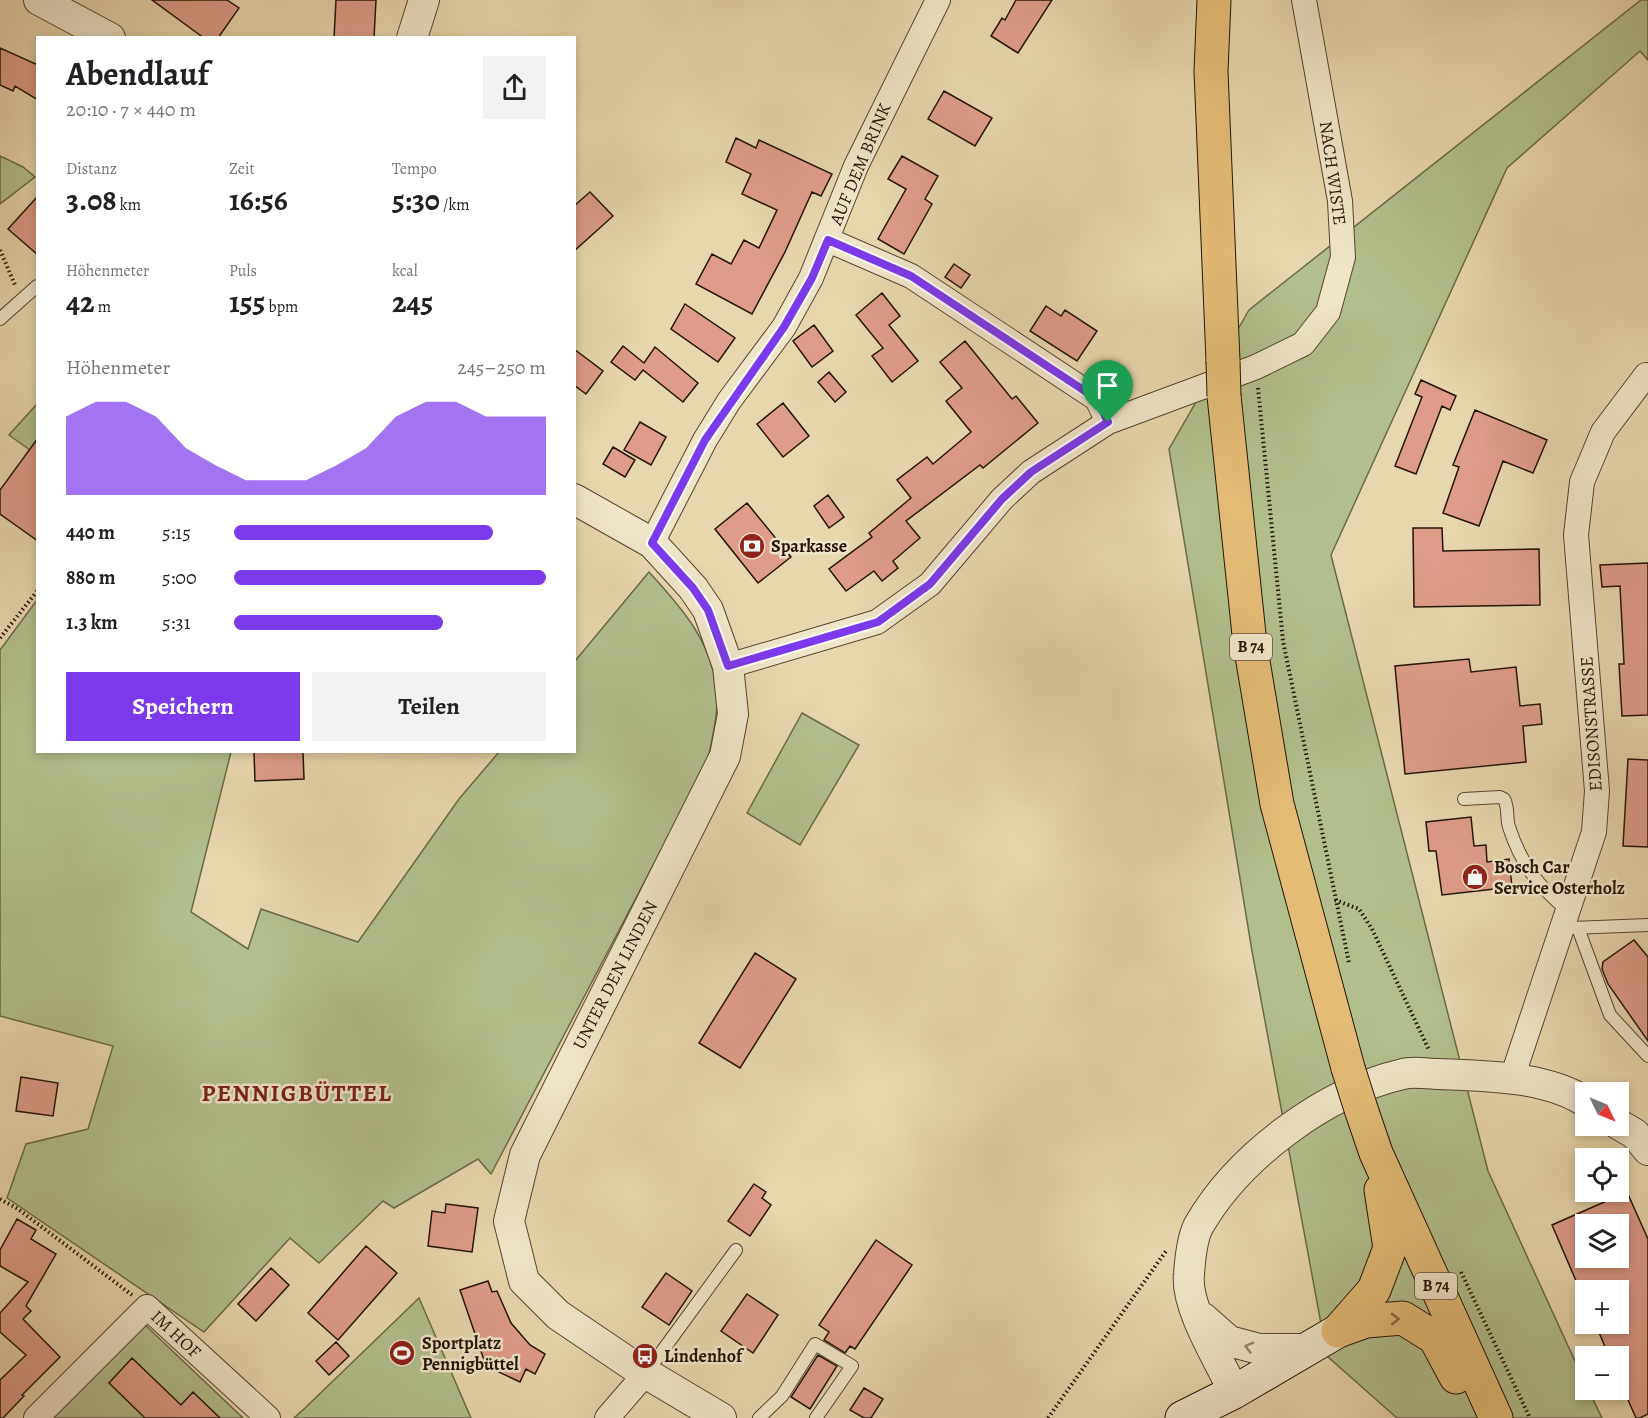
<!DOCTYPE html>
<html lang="de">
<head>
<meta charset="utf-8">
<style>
	body { margin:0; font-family:Alegreya,serif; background:#f2f2f2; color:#202124; height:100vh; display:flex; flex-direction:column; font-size:22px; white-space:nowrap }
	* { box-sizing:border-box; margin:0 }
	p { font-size:20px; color:#757577 }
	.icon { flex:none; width:33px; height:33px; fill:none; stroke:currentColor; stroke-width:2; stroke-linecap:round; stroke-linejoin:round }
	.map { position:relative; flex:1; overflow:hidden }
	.panel { position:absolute; left:36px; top:36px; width:540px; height:717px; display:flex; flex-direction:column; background:#fff; border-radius:0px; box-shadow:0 3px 9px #0003 }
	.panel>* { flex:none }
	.needle { width:39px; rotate:133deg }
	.controls { position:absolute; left:1575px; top:1082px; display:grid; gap:12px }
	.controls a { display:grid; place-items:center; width:54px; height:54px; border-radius:0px; background:#fff; box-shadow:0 3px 9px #0003; font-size:30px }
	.pin { position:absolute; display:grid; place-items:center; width:51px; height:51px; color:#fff; margin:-62px -26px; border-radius:50% 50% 50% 0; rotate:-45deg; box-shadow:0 0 6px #0007 }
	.pin .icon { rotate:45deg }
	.round { display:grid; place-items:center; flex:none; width:63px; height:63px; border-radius:0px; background:#f2f2f2 }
	.head { display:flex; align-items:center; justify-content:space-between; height:102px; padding:0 30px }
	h1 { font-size:33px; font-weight:600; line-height:45px }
	.stats { display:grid; grid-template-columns:repeat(3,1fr); gap:9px; height:102px; padding:6px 30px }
	.stats div { display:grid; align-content:center }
	.stats b { font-size:30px; font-weight:600 }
	.stats small { font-size:16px; font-weight:400 }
	.stats p { font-size:16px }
	.chart { height:168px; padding:12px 30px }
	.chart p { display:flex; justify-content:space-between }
	.chart svg { width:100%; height:108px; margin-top:6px; fill:#7c3aed; opacity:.7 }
	.cta { display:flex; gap:12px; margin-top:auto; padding:12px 30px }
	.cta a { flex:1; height:69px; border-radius:0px; background:#7c3aed; color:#fff; font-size:24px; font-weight:600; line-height:69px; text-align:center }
	.cta a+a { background:#f2f2f2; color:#202124 }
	ul { padding:0 30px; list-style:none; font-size:20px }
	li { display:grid; grid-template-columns:96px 72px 1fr; align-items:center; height:45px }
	li i { height:15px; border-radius:8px; background:#7c3aed }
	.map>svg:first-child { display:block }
</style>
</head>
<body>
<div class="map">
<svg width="1648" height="1418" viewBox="0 0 1648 1418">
	<rect width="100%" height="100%" fill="#e7d7ac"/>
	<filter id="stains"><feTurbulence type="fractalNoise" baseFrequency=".00333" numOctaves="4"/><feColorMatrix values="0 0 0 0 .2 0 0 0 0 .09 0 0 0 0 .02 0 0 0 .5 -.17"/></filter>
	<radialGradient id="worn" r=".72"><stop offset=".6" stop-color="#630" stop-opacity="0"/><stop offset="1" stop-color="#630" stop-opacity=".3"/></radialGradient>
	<path fill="#b2bf8c" stroke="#6a6a49" stroke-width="1.5" d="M1641,0H1648V60L1640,51L1507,168L1331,555L1488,1171L1585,1383L1586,1389H1588L1602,1418H1397L1327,1356L1252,951L1169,449L1249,310Z
		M0,156L23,167L35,177L0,204Z
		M37,404V455L9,435Z
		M649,572C683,609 715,645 717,698C718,718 711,741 708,761L491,1174L478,1159L394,1208L383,1201L319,1263L290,1238L204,1332L7,1198L26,1144L88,1129L113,1046L0,1016V650L37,600L38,752H231L191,912L248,949L261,909L358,942L459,799L499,752H574L575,661Z
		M802,713L859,745L800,845L747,813Z
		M419,1298L471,1418H294L305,1408Z
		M143,1323L243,1418H49Z"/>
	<path fill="#df9c88" stroke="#231406" stroke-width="1.5" fill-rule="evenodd" d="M152,0H227L239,8L218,38H204Z
		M336,0H376L374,38H334Z
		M1016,0H1052L1018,53L991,36L1002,18L1005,20Z
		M0,48L38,65V100L15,86L13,91L0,85Z
		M944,91L992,118L975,146L928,119Z
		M736,138L756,148L759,140L832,174L821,196L812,192L785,252L752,314L696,284L712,254L731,264L744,240L759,248L777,210L742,194L751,174L726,162Z
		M902,156L938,176L925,199L932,204L904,254L878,239L906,189L888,179Z
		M590,192L613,216L574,251V206Z
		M38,196V255L8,229Z
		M954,264L970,275L961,288L945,277Z
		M882,293L900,316L889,325L918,361L892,382L872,356L883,348L856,315Z
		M685,304L735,338L718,362L671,329Z
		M1046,306L1061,316L1065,310L1097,331L1077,361L1030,331Z
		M814,325L833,351L812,367L793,341Z
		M965,341L1012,399L1016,396L1038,423L983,468L980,465L906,521L920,538L893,561L898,568L882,581L874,571L846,591L829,569L872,537L869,533L911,498L897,480L927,457L933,464L971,432L946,401L962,388L940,362Z
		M623,346L644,363L655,347L698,383L683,402L643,370L635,380L611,362Z
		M574,349L603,371L586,394L574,385Z
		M829,372L846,392L835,402L818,382Z
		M1421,380L1456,396L1450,410L1442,406L1416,474L1395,466L1422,397L1415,394Z
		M783,403L809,436L783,457L757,424Z
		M1475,410L1547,440L1533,473L1503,461L1479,526L1443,513L1459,467L1453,465Z
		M640,422L666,437L651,465L624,450Z
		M38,438V541L0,514V490Z
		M613,447L635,460L625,477L603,464Z
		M828,495L844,517L829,528L814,506Z
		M747,503L791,557L758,583L715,529Z
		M1413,528H1442L1443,551L1539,549L1540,605L1414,607Z
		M1648,563V715L1622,716L1619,664H1624L1620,586L1602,587L1600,565Z
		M1469,659L1471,672L1516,667L1520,706L1540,704L1542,724L1523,726L1526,762L1405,774L1395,666Z
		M254,752H303L304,779L255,781Z
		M1628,759L1648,760V847L1623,846Z
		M1471,817L1474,846L1486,845L1487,862L1509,859L1512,887L1442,895L1436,851H1429L1426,822Z
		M1634,940L1648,957V1041L1608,984L1602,969L1603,962Z
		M755,953L796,979L740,1068L699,1043Z
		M21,1077L58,1083L53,1116L16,1111Z
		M754,1184L766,1192L762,1198L771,1205L750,1236L728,1221Z
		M1627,1192L1648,1239V1414L1640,1418H1636L1618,1377V1356H1609L1595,1323H1618V1290H1580L1552,1225ZM1586,1224H1618V1257H1586Z
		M446,1204L478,1208L472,1252L428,1246L432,1211L445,1213Z
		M17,1219L36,1230L31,1239L56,1254L26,1306L31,1311L23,1319L60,1357L22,1395L24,1396L3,1418H0V1380L26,1355L0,1332V1313L28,1282L0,1266V1250Z
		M876,1240L912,1265L855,1349L850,1346L845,1353L824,1340L829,1332L819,1325Z
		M366,1246L397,1273L338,1340L308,1313Z
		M271,1268L289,1285L256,1321L238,1304Z
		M666,1273L692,1291L669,1325L642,1307Z
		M488,1281L492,1292L497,1291L511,1323L530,1345L545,1354L535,1374L526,1369L520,1382L486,1366L460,1290Z
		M747,1294L778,1315L753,1353L721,1331Z
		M336,1342L349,1356L329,1375L316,1361Z
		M818,1355L837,1366L810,1409L791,1397Z
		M132,1358L181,1405L193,1392L220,1418H145L109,1383Z
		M864,1388L883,1399L871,1418H864L850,1410Z"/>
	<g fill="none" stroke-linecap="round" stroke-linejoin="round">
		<g stroke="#544530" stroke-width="14">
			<path id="service" d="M0,319L37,286
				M1464,799L1500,797L1504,799C1509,808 1506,818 1509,827C1521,864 1538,886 1568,911
				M1572,928L1648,925
				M1578,928L1610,1015L1648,1056
				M647,1372L736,1250
				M759,1418L782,1396L815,1344L852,1366L816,1418"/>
		</g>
		<g stroke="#544530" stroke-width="26">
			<path id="minor" d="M828,240L911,276L1097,399L1108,422
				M652,543L705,440L729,401L784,327L811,278L856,166L938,0
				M728,666L877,622L930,584L1002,499L1031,472L1108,422L1256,367L1303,344L1328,312L1343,257L1340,201L1304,0
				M1512,1078L1594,832L1597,791L1576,535L1582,482L1603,432L1646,375
				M36,1418L147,1307L268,1418
				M607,1418L646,1373"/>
		</g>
		<g stroke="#544530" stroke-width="32">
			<path id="tertiary" d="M39,0L110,38
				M412,38L424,0
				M574,499L652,543L693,588L708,610L728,666L733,714L725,756L525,1155L509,1221L524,1281L558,1315L632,1365L721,1418
				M1618,1124L1635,1134L1648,1150
				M1203,1318L1229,1341L1259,1349H1307
				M1234,1392C1220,1361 1185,1307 1189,1274C1190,1260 1192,1237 1199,1225C1239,1156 1325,1092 1403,1074C1414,1071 1428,1074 1439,1074C1486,1076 1546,1076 1586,1102"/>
		</g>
		<g stroke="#231406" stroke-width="35">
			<path id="secondary" d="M1182,1418L1234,1392L1338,1331"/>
		</g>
		<g stroke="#231406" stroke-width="35">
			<path id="primary" d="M1214,0L1211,71L1223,361
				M1224,396L1250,644L1277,804L1348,1068
				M1361,1109L1376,1153L1496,1418
				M1338,1331L1366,1321L1403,1318L1435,1338L1456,1377
				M1338,1331L1374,1290L1390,1248L1381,1190"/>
		</g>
		<path stroke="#231406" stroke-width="4" stroke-dasharray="1.5 3" stroke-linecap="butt" d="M0,250L15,285
			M1258,388L1283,641L1349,963
			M0,638L38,590
			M1335,900L1359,909L1372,929L1429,1050
			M0,1199L18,1209L132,1295
			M1461,1272L1530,1418
			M1048,1418L1166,1251"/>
		<use href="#service" stroke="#efe5c9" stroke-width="12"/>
		<use href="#minor" stroke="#efe5c9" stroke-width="24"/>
		<use href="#tertiary" stroke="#efe5c9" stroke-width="30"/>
		<use href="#secondary" stroke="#efe5c9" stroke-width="33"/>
		<use href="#primary" stroke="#e4bc76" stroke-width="33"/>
		<g stroke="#231406" stroke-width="35" stroke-linecap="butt">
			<path id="primary-bridge" d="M1223,361L1224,396
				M1348,1068L1361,1109"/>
		</g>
		<use href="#primary-bridge" stroke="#e4bc76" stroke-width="33"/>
	</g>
	<defs><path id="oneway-chevron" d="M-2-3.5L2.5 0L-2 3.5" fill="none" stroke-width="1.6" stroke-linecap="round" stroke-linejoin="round" transform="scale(1.5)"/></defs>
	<use stroke="#84683e" href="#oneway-chevron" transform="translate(1395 1319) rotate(-1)"/>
	<use stroke="#938771" href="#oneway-chevron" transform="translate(1249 1347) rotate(-165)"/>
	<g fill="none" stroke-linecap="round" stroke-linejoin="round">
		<g stroke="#fff" stroke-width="12">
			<path id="route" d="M828,240L911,276L1097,399L1108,422L1031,472L1002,499L930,584L878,622L728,666L708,610L693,588L652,543L705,440L784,327L812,278Z"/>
		</g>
		<use href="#route" stroke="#7c3aed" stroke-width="8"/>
	</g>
	<defs>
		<g id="bank-disc" transform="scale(1.35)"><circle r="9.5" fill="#8f2418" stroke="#efe5c9"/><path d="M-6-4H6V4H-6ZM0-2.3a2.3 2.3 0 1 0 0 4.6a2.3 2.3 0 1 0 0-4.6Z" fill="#fff"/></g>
		<g id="shop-disc" transform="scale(1.35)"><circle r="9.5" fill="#8f2418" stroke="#efe5c9"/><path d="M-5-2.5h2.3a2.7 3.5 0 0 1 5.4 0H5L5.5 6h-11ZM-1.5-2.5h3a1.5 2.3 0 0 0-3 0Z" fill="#fff"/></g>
		<g id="stadium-disc" transform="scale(1.35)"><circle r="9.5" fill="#8f2418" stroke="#efe5c9"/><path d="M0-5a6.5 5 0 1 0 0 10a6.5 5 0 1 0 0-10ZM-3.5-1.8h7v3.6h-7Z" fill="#fff"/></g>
		<g id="bus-disc" transform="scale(1.35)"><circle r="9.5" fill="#8f2418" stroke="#efe5c9"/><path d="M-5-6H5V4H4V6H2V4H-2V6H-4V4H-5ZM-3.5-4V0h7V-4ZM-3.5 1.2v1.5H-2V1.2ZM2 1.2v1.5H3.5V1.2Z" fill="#fff"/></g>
	</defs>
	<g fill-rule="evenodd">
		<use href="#bank-disc" x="752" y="546"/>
		<use href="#shop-disc" x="1475" y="877"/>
		<use href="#stadium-disc" x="402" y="1353"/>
		<use href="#bus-disc" x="645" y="1356"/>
	</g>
	<g text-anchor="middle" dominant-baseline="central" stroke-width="5" stroke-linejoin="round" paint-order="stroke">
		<g fill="#efe5c9" stroke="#605340" stroke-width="1.5">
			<rect x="1230" y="634" width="42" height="26" rx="4.5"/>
			<rect x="1415" y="1273" width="42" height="26" rx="4.5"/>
		</g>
		<g font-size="16" font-weight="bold" fill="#231406">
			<text x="1251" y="647">B 74</text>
			<text x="1436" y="1286">B 74</text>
		</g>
		<g font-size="18" fill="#231406" stroke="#efe5c9">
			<text transform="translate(860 164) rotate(-67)">AUF DEM BRINK</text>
			<text transform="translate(1333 173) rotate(82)">NACH WISTE</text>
			<text transform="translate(1591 724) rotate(-94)">EDISONSTRASSE</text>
			<text transform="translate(615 975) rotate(-63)">UNTER DEN LINDEN</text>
			<text transform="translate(176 1334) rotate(43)">IM HOF</text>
		</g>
		<g font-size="18" font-weight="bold" fill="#231406" stroke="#efe5c9" text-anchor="start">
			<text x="771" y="546">Sparkasse</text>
			<text x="1494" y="867">Bosch Car<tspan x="1494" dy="21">Service Osterholz</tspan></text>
			<text x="422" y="1343">Sportplatz<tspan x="422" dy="21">Pennigbüttel</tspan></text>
			<text x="664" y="1356">Lindenhof</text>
		</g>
		<g font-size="24" font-weight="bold" letter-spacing="1.5" fill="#7a1f14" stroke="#efe5c9">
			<text x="297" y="1093">PENNIGBÜTTEL</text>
		</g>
	</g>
	<rect width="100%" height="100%" filter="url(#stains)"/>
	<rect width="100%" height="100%" fill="url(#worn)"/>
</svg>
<div class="controls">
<a><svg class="needle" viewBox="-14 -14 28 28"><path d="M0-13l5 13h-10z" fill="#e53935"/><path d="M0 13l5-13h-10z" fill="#757577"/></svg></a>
<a><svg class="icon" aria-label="locate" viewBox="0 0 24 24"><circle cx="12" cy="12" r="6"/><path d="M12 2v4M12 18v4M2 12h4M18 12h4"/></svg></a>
<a><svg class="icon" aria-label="layers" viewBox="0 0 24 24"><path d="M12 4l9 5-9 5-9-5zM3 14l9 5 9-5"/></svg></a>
<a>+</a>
<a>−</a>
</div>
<div class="pin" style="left:1108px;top:422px;background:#1e9e55"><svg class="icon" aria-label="arrive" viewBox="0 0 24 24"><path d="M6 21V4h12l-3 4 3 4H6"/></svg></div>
<section class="panel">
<div class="head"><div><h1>Abendlauf</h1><p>20:10 · 7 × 440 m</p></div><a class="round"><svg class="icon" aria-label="share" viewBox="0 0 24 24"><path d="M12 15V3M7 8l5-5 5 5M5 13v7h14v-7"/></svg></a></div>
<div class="stats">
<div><p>Distanz</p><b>3.08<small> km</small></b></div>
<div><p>Zeit</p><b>16:56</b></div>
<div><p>Tempo</p><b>5:30<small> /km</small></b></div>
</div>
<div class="stats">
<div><p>Höhenmeter</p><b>42<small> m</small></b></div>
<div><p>Puls</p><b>155<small> bpm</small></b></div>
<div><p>kcal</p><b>245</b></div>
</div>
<div class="chart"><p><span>Höhenmeter</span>245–250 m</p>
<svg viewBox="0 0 160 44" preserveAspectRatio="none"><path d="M0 44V12L10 6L20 6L30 12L40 25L50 32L60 38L70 38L80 38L90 32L100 25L110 12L120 6L130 6L140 12L150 12L160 12V44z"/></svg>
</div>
<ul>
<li><b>440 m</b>5:15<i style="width:83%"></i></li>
<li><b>880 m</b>5:00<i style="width:100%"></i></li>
<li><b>1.3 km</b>5:31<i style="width:67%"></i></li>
</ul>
<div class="cta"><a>Speichern</a><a>Teilen</a></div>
</section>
</div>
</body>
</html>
